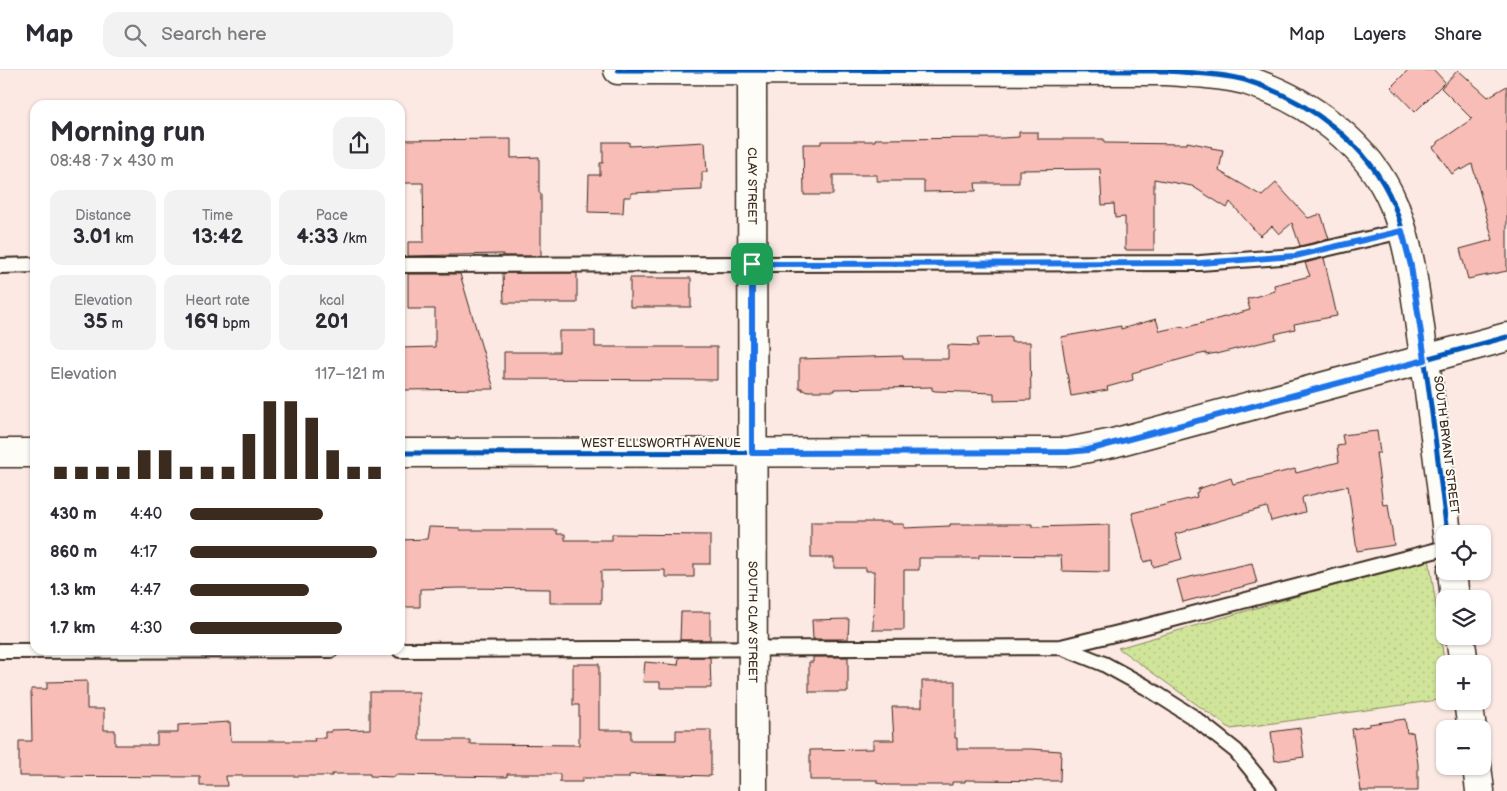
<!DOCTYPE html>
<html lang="en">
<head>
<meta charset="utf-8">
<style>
	body { margin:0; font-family:"Balsamiq Sans",sans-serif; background:#f2f2f3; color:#2b2b33; height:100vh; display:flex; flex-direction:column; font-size:19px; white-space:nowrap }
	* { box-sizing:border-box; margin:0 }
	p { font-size:16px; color:#7c7c81 }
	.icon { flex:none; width:28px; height:28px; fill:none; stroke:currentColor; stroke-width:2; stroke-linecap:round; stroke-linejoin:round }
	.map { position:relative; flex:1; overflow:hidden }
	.side { position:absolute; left:30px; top:30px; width:375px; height:555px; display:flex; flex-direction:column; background:#fff; border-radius:15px; box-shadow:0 1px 4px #0004 }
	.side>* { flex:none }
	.tools { position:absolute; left:1436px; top:455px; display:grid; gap:10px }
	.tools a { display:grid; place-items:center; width:55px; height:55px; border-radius:10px; background:#fff; box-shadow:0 1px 4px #0004; font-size:25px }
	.pin { position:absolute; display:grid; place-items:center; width:42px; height:42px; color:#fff; margin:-21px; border-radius:10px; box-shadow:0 2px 8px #0006 }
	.round { display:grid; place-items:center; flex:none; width:52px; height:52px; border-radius:15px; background:#f2f2f3 }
	.summary { display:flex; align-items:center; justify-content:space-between; height:85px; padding:0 20px }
	h1 { font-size:28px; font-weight:700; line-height:38px }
	.stats { display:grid; grid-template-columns:repeat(3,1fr); gap:8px; height:85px; padding:5px 20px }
	.stats div { display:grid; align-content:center; border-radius:12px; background:#f2f2f3; text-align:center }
	.stats b { font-size:21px; font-weight:700 }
	.stats small { font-size:14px; font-weight:400 }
	.stats p { font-size:14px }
	.chart { height:140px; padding:10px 20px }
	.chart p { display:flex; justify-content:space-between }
	.chart svg { width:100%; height:90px; margin-top:5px; stroke:#3b2a1e; stroke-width:6 }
	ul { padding:0 20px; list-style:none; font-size:16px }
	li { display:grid; grid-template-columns:80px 60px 1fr; align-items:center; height:38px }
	li i { height:12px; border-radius:6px; background:#3b2a1e }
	header { display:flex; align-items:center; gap:30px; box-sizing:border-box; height:70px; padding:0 25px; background:#fff; border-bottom:1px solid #e1e1e2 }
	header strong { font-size:24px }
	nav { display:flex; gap:28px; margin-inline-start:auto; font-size:18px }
	.search { width:350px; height:45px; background:#f2f2f3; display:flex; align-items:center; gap:12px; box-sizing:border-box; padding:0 18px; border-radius:15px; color:#7c7c81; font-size:19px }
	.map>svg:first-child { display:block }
</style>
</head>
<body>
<header>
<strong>Map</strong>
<div class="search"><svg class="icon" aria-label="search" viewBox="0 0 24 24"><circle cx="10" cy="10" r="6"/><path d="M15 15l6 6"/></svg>Search here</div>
<nav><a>Map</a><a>Layers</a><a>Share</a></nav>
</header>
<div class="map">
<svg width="1507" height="721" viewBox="0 0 1507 721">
	<defs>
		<pattern id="green-dots" width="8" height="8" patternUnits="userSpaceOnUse" patternTransform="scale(1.25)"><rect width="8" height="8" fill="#d0e59a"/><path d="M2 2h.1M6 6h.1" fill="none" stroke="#b4c584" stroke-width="1.8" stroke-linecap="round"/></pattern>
	</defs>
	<rect width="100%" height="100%" fill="#fce9e4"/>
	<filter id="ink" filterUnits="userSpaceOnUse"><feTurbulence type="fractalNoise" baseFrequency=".02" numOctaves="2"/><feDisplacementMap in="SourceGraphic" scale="10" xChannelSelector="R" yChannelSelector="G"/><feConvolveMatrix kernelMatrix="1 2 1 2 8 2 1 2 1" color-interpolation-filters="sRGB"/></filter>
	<g filter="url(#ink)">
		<path fill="url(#green-dots)" stroke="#86885c" d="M1429,488L1445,597V629L1231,659L1118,578Z"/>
		<path fill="#f8bdb6" stroke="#3b2a1e" d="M1408,0H1434L1445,12L1415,42L1391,17Z
			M1458,0L1488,27L1507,16V201L1468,209L1460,179L1493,170L1472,94L1462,100L1461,98L1452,104L1433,77L1438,74V72L1472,49L1441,18Z
			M1019,62H1038V69H1104V73L1187,74V72L1212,77L1211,78L1223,80L1219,101L1262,126L1276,113L1308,148L1321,144L1329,169L1300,176L1292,153L1279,164L1272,156L1260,166L1230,132L1227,138L1192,116L1154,109V180H1125V147L1115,148L1114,134L1102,135L1100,99L1019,100V113H975L976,121L924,122V111H877V105H833V125H804L803,74H821V71H875V69L1003,68L1019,67Z
			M511,69V88L539,87V123H541V186H503V184L408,186V172H424L423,113H400V70Z
			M603,72H629V76L705,72L707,102H702V120L631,123V127H624L623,143L588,142L589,105H600V93H603Z
			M1324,188L1337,246L1294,254L1295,259L1275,264L1276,269L1216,284V283L1206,285V283L1196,285L1132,303L1133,310L1107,317L1108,320L1071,326L1061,267L1121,256V259L1156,249L1160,261L1183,256L1184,258L1250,240L1247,229L1275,221L1274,215L1310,206L1305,193Z
			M503,203H577V233H504Z
			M408,204H460L494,319L400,320V278L435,277V239H408Z
			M630,208H691V237H630Z
			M559,261H595V277H717V310L504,309V282H559Z
			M1011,267V272H1030L1031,330L994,331V323L935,321L932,320V317L834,319V321H809L802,320V318H799V289L903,286V289H948V275L978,276L977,268Z
			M1377,361L1380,383H1376L1383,435L1388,434L1394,475L1357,481L1348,416L1303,427L1302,429L1305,442L1271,451L1267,437L1187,460V461L1175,464L1182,489L1153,497L1152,490L1144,492L1132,443L1197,427L1196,423L1198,422V419L1231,408L1233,414L1295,399L1296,403L1339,392L1337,376L1344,375L1342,365Z
			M811,452H891V454H904V458L950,456V454H1032V457L1109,455V502L1062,501L1061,486L979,485V488H919V500H904V560H873L874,501H866V498H834V488H811Z
			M429,457L460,458V460H557V464H565V470H612V464L710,465V494H694V507H665V500L601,501V533H550V519L460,518L420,519V537H400V470L427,469Z
			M1252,493L1257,513L1183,532L1177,510Z
			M681,542H710V570H680Z
			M849,549L848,569H813L812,550Z
			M679,587H710L711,618H660V612H643L645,592L678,595Z
			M813,587H848V622H809V592H813Z
			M573,594H599V660H631V670H676V660H711V706L641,704L629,705V708H582V712H560V704H507V707L395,705V707L370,706V704H332V706H226L227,716H200V707L19,706V671H32L31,619H47V612L87,611V639H104V660H115V675H157V663H178V655L230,652L231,671H315L314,668H325V662H331V660L370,659V622H419V670H470V674L579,675V635H573Z
			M922,611H955V668H957V679H1031L1061,681L1060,711L965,710V712H952V715H887L877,713V710H810V680L873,679V670H894L892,637H922Z
			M1405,649L1407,663L1413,662L1418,694V721H1361L1352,659L1369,656V654Z
			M1300,658L1304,687L1275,691L1271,662Z"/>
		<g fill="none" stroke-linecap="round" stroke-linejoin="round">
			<g stroke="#3b2a1e" stroke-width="18">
				<path id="service" d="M400,195L1200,193L1295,186L1402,161
					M0,196L35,195
					M1061,577L1104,594L1146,617L1193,647L1236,681L1269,721
					M400,580L1061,577L1143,557L1445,478
					M0,581L331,580"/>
			</g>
			<g stroke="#3b2a1e" stroke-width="31">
				<g id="minor">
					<path d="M618,0L1166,1C1192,3 1219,3 1245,10C1307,29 1369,74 1394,135C1410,176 1415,221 1421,265C1431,331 1439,397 1447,464"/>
					<path id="s1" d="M752,0L753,721"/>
					<path d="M0,383H35"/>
					<path d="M400,383L1068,382L1113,373L1507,267"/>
					<path d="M1452,501L1455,529"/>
					<path d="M1460,566L1464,594"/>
					<path d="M1468,631L1472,659"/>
					<path d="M1477,696L1480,721"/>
				</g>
			</g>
			<use href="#service" stroke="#fdfcf7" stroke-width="14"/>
			<use href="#minor" stroke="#fdfcf7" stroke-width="28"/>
			<g stroke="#fdfcf7" stroke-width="8">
				<path id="cycleway" d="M618,0L1166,1C1192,3 1219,3 1245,10C1307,29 1369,74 1394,135C1410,176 1415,221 1421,265C1431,331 1439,397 1447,464
					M400,383L1068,382L1113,373L1507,267"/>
			</g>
			<use href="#cycleway" stroke="#0057b8" stroke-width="5"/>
		</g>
	</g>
	<g fill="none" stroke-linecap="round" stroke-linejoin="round" filter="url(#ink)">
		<g stroke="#fff" stroke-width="10">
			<path id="route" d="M1402,161L1411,196L1425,290L1088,380L1068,382L752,383V194L1200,193L1295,186Z"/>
		</g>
		<use href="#route" stroke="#1a73e8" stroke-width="6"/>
	</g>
	<g text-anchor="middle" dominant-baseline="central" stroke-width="4" stroke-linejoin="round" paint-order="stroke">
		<g font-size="12" fill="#3b2a1e" stroke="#fdfcf7">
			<text stroke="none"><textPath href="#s1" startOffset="116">CLAY STREET</textPath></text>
			<text x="661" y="373">WEST ELLSWORTH AVENUE</text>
			<text transform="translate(1446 375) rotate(83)">SOUTH BRYANT STREET</text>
			<text stroke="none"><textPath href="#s1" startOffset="552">SOUTH CLAY STREET</textPath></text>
		</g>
	</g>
</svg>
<div class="tools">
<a><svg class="icon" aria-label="locate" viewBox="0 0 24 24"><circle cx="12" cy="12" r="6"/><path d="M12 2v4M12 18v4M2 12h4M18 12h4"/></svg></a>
<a><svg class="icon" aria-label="layers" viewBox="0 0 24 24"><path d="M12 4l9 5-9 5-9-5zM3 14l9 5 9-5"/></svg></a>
<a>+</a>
<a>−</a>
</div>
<div class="pin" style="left:752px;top:194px;background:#1e9e55"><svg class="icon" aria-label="arrive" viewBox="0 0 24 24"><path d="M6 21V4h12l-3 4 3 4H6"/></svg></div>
<section class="side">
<div class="summary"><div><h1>Morning run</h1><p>08:48 · 7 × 430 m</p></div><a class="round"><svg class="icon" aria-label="share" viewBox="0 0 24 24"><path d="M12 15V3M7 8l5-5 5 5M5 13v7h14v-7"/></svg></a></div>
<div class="stats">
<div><p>Distance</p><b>3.01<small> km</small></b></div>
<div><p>Time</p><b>13:42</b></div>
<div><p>Pace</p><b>4:33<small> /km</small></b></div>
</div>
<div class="stats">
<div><p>Elevation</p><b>35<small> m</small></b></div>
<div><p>Heart rate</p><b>169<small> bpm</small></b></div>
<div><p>kcal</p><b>201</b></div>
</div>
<div class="chart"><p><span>Elevation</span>117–121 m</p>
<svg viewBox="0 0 160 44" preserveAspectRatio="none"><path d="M5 44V38M15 44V38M25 44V38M35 44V38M45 44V30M55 44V30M65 44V38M75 44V38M85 44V38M95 44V22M105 44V6M115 44V6M125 44V14M135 44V30M145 44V38M155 44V38"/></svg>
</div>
<ul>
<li><b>430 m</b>4:40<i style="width:68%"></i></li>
<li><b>860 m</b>4:17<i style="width:96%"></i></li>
<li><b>1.3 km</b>4:47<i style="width:61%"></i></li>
<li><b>1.7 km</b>4:30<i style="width:78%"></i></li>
</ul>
</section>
</div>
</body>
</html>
